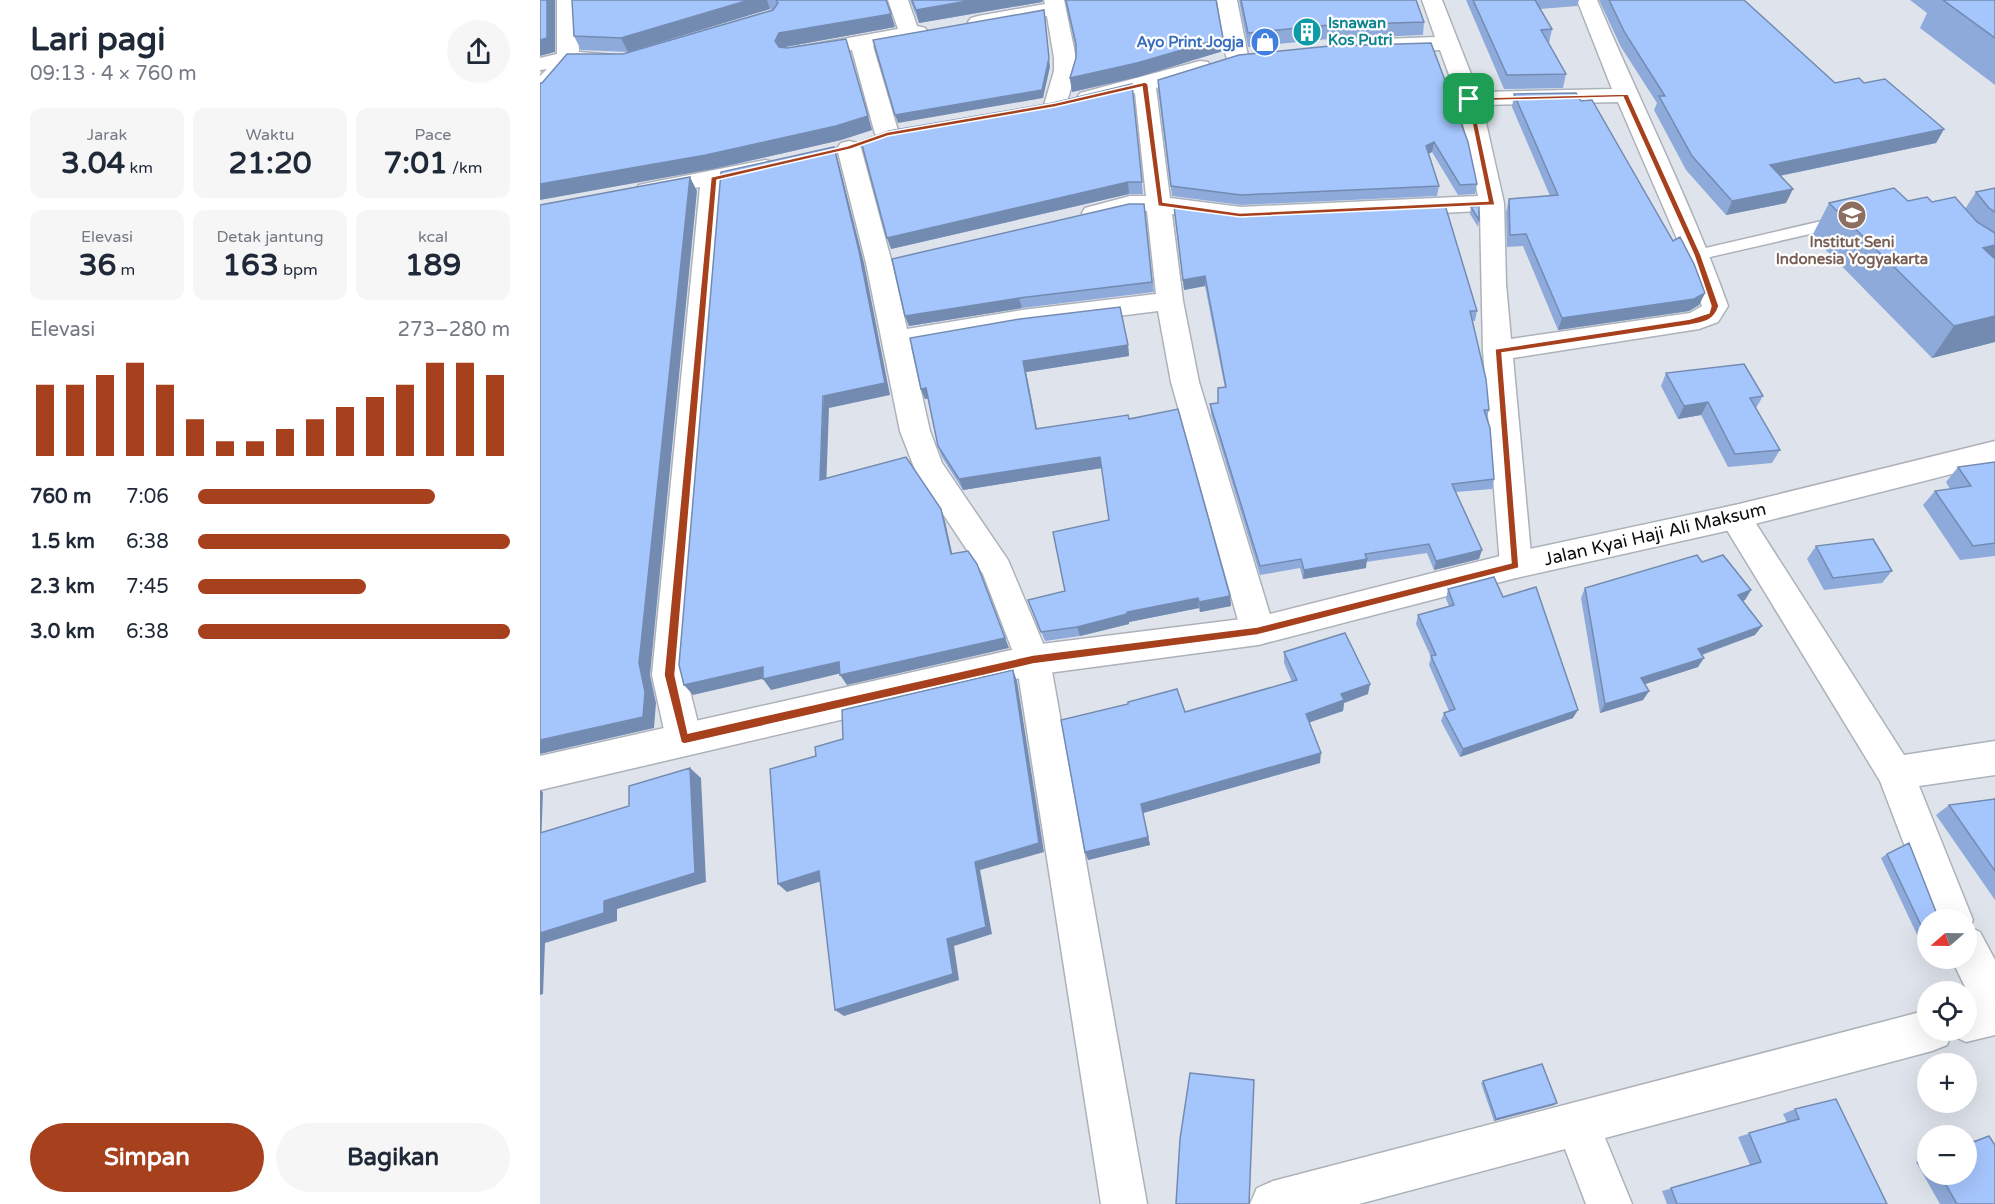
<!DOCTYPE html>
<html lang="id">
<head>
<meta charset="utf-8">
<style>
	body { margin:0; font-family:"Varela Round",sans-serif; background:#f6f6f7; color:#1f2937; height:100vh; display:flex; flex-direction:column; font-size:22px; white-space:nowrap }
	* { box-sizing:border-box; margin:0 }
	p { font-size:20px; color:#747a83 }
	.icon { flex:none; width:33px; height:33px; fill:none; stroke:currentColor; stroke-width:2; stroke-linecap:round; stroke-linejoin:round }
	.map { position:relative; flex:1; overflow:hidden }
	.side { display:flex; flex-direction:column; background:#fff; width:540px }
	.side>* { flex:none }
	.needle { width:39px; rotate:250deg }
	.tools { position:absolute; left:1377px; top:909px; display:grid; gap:12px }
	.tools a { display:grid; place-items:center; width:60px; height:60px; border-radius:50%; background:#fff; box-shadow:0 6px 24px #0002; font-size:30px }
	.pin { position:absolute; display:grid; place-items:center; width:51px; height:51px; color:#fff; margin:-26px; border-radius:12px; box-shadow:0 3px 9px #0006 }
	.round { display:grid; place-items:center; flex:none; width:63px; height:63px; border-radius:32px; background:#f6f6f7 }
	.head { display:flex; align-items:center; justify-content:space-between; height:102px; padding:0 30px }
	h1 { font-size:33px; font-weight:700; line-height:45px }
	.metrics { display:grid; grid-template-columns:repeat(3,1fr); gap:9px; height:102px; padding:6px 30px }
	.metrics div { display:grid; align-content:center; border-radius:12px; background:#f6f6f7; text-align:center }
	.metrics b { font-size:30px; font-weight:700 }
	.metrics small { font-size:16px; font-weight:400 }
	.metrics p { font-size:16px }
	.chart { height:168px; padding:12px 30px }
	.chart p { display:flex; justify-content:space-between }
	.chart svg { width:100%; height:108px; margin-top:6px; stroke:#a7401d; stroke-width:6 }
	.button { display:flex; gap:12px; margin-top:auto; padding:12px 30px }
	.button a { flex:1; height:69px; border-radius:36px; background:#a7401d; color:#fff; font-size:24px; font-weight:700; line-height:69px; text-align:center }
	.button a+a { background:#f6f6f7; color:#1f2937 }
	ul { padding:0 30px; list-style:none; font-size:20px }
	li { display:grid; grid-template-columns:96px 72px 1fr; align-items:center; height:45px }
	li i { height:15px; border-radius:8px; background:#a7401d }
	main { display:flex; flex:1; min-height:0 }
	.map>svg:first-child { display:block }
</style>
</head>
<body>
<main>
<section class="side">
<div class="head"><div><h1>Lari pagi</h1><p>09:13 · 4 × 760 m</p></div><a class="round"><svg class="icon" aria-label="share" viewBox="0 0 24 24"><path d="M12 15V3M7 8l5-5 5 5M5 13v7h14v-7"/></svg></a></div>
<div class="metrics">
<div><p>Jarak</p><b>3.04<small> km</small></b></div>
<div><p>Waktu</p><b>21:20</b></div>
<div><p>Pace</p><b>7:01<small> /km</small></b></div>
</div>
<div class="metrics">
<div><p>Elevasi</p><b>36<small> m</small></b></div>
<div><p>Detak jantung</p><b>163<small> bpm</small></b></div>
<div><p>kcal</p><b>189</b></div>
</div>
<div class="chart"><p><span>Elevasi</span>273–280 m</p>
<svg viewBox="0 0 160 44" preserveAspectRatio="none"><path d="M5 44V15M15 44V15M25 44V11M35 44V6M45 44V15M55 44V29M65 44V38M75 44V38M85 44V33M95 44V29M105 44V24M115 44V20M125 44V15M135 44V6M145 44V6M155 44V11"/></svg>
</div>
<ul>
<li><b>760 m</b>7:06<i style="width:76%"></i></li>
<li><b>1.5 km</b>6:38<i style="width:100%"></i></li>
<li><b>2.3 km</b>7:45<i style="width:54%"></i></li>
<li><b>3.0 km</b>6:38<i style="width:100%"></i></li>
</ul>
<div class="button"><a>Simpan</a><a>Bagikan</a></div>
</section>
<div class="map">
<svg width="1455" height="1204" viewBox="0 0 1455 1204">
	<rect width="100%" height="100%" fill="#dfe4ec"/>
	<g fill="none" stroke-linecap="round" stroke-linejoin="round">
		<g stroke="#adb2ba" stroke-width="3">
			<path id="service" d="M1303,216L1309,217L1311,221L1309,225L1157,260L1151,259L1149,255L1151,251L1157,250Z"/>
		</g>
		<g stroke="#adb2ba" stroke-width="3">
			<path id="minor" d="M17,0H37L39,52L75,55L78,60L75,65L67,66L34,65L8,95L0,97V76L7,69L0,70V58L17,54Z
				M348,0H368L377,26L385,28L388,32L385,36L333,46L359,134L355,139L347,141L339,139L335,134L312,50L264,58L256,57L253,52L256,47L264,46L358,29Z
				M504,0H524L536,58V71L526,105L523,110L515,112L507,110L504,105L514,71V58L507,16L438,28L431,26L428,22L431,18L438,16L505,4Z
				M677,0H697L708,56L705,61L697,62L689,61L686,56Z
				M882,0H902L938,92L1072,89L1037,0H1057C1100,102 1151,202 1188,306L1178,322L1159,329L973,358L992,565L987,574L976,578L965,574L960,565L943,351L940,211L701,223L632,214L643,301L659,382L735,631L730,641L718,645L706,641L701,631L631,382L618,311L482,328L371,347L390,431L402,463L468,560L510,660L607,1204H561L476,660L443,574L377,475L360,431L326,263L297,148L301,143L309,141L317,143L321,148L352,263L367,329L482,310L616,294L607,211C587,212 564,223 545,218L542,213L545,208L590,196H606L595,93L548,105L540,103L537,98L540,93L660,61L668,62L671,67L668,72L616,88L630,198L701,207L938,196L918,99L900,50L845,51L838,49L834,45L838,41L845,39L895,37ZM1078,102L1144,255L1162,306L1150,313L971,339L966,284L964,203L942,105Z
				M225,160L233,162L237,167L233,172L185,182L146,675L162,739L157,750L144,755L131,750L126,739L112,675L160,187L108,197L99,195L96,190L99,185L108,183Z
				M1195,505L1206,508L1364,755L1455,741V775L1379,786L1433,920L1430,927L1440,932L1455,960V1035L1426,1042L1411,1035L1407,1045L1392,1051L1065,1138L1092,1204H1046L1025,1149L819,1204H710L717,1188L733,1181L1388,1010V1030H1426V1000L1431,999L1411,958H1426V920H1393L1340,781L1179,517L1184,508Z"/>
		</g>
		<g stroke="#adb2ba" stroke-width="3">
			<path id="tertiary" d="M1455,441V463L1195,529L976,578L718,645L493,675L0,790V756L493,645L718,617L976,552L1195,505Z"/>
		</g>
		<use href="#service" fill="#fff" fill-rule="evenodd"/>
		<use href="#minor" fill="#fff" fill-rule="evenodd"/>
		<use href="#tertiary" fill="#fff" fill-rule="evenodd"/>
	</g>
	<path fill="#8eaada" d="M32,0H346L355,27L245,47L244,48L310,53L332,130L301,140L173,169L83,54L233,10L230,9L88,52L41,50L34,36Z
		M370,0H503L502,2L379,23Z
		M525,0H676L683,38V51L598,77L532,92L530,78L536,58V49Z
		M699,0H876L884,22L883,35L789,39L708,47Z
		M926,0H1039L1037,6L1000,9L1012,29L1009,43L1026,74L1023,88L964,89Z
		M1059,0H1204L1295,83H1324L1404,129L1396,143L1240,176L1246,203L1186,215L1146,170L1114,110L1117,103L1081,47Z
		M1370,0H1455V85L1380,28L1387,13Z
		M891,43L937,184L935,194L918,195L892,152L889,154L899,186L897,196L701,205L632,196L618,90Z
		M592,84L603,194H589L351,249L513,103Z
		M974,94L1041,101L1133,241L1165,293L1159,305L1149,311L1018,330L983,246L967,247L966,212L969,199L1010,196L972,107Z
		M1455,188V342L1392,358L1272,236L1289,203L1368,201L1392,202L1425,209L1436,192Z
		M604,204L614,292L482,308L369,326L365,316Z
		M931,207L939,220L938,227L930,214Z
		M635,216L937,311L935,321H932L949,410L947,417L954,479L952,489L916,492L939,559L894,570L887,553L826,562V568L763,579L760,568L720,575L671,414L670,404L678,403L685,388L665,286L644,290Z
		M588,345L589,356L486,372L497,428L589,419L690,596L691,606L660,612L659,608L589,622V624L540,636L505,641L488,600L525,591L569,520L562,468L423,490L402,457L398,446L388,399H385L381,389Z
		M1126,373L1223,396L1216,408L1240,450L1232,463L1188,467L1161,415L1138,419L1121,386Z
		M1455,462V556L1420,560L1383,505L1395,491L1410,489L1406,482L1418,467Z
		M1276,546L1352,571L1342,583L1284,590L1267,559Z
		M1162,562L1211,590L1205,600L1203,601L1215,635L1162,655L1158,667L1105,684L1109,691L1103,700L1060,713L1041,598L1045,588Z
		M908,589L963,597L1033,718L920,757L901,721L904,713L909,711L889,665L891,657L876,624L878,615L909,606L906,599Z
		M744,652L828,694L804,703L803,711L769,722L780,763L603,813L610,845L548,860L645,712L752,682L744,663Z
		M1455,797V900L1396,815L1409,805L1455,799L1454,798Z
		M1347,854L1388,920V958L1341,858Z
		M1388,958H1402L1389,960Z
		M943,1081L1017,1103L1014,1105L954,1121L941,1083Z
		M1255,1109L1347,1204H1127L1122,1191L1210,1165L1198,1137L1247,1122L1243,1114Z
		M1449,1136L1455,1204H1400L1376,1162L1388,1158V1174H1426V1143Z"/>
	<path fill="#748bb1" d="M7,0H15V52L0,56V40Z
		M209,0H227L230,9L88,52L81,38Z
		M433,0H503L502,2L379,23L376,10Z
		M504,10L510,67L503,98L358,123L355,115Z
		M351,14L355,27L245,47L240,55L235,41L239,33Z
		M683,38V51L598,77L532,92L530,78Z
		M306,39L332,130L301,140L173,169L0,200V184Z
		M1404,129L1396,143L1224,179L1230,165Z
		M894,142L892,152L885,155L886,146Z
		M294,147L298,160L324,263L350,395L289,408L286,491L280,480Z
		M150,177L157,191L110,675L116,703L114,728L0,754V740L99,663Z
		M588,182L589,194L351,249L347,238Z
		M1253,189L1246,203L1186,215L1192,201Z
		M1455,245V262L1443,248Z
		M665,276V286L644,290L643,280Z
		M1165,293L1159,305L1149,311L1018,330L1022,318Z
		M479,298L482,308L369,326L365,316Z
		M1455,316V342L1392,358L1414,326Z
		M588,345L589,356L486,372L499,439L483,361Z
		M386,388L390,398L385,399L381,389Z
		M1168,402L1161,415L1138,419L1144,406Z
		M560,457L562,468L423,490L419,479Z
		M401,509L405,521L415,566L411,554Z
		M942,550L939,559L894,570L896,561Z
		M827,559L826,568L763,579L764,570Z
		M437,564L469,648L307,685L300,675Z
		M1211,590L1205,600L1192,605L1198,595Z
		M690,596L691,606L660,612L659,602Z
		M658,598L659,608L589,622V624L540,636L537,627L587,612Z
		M1222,626L1215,635L1152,658L1158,649Z
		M1164,658L1158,667L1096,687L1101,678Z
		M299,662L306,672L231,690L223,679Z
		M223,667L231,677L153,695L144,685Z
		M473,670L477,681L504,852L440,870L452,934L414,946L419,980L304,1016L295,1010L407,939L435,862Z
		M830,684L828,694L804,703L803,711L765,724L766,714L801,694Z
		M1109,691L1103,700L1060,713L1065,704Z
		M1038,710L1033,718L920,757L923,749Z
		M781,753L780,763L603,813L610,845L548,860L545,852L601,804Z
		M150,768L161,778L166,882L77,909V921L5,943L3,994L0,995V933L64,901Z
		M0,790L3,792L1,846H0Z
		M279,871L288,879L247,892L238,884Z
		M1017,1103L1014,1105L954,1121L956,1119Z"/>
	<path fill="#a5c6fd" stroke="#748bb1" stroke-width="1.5" d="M0,0H7V38L0,40Z
		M32,0H209L81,38L34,36Z
		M236,0H346L351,14L239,33L235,41L239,47L247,48L306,39L328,116L296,126L166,155L0,184V83H2L27,54H83L233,10L238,3Z
		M372,0H433L376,10Z
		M526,0H676L683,38L597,63L530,78L536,58V44Z
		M701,0H876L884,22L790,25L708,33Z
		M933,0H995L1012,29L1001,30L1026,74L967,75Z
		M1069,0H1204L1295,83L1319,78L1324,83L1345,79L1404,129L1230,165L1253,189L1192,201L1152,156L1119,96H1125L1085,33Z
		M1403,0H1455V38Z
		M504,10L509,58L502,90L355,115L333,40Z
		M891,43L928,142L937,184L920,185L894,142L886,146L899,186L701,195L631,186L618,80L699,55L790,46Z
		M592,84L602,182H588L347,238L321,141L349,131L513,103Z
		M1036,93L1041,101L1052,100L1133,241L1140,237L1154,264L1165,293L1154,299L1022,318L986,234L970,235L969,199L1018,195L974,94Z
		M294,147L319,251L345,383L283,396L280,480L366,457L401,509L411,554L428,551L437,564L465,638L300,675L299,662L223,679V667L144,685L139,665L181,172Z
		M150,177L99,663L105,692L103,717L0,740V205Z
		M1354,188L1368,201L1387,197L1392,202L1415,197L1437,222L1455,233V245L1443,248L1455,259V316L1414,326L1289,203Z
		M1455,188V212L1449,208L1436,192Z
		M589,204H604L612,282L479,298L365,316L352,259Z
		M905,205L937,311H930L946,379L949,410H944L950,428L954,479L912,484L942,550L896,561L889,544L825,554L827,559L764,570L761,559L720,566L670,404L678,403V388L686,387L665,276L643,280L634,206L701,215Z
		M939,206V220L931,207Z
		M580,307L588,345L483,361L496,429L588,415L589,419L638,409L690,596L659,602L658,598L587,612V614L537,627L501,632L488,600L525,591L513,532L569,520L560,457L419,479L398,446L386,388L381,389L370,338L480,319Z
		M1204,364L1223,396L1210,398L1240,450L1195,454L1168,402L1144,406L1126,373Z
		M1455,462V543L1433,546L1395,491L1431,486L1418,467Z
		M1333,539L1352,571L1293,578L1276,546Z
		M1157,555L1162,562L1183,555L1211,590L1198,595L1222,626L1158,649L1164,658L1101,678L1109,691L1065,704L1045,588Z
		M954,577L963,597L996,587L1038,710L923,749L904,713L915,709L891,656L896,655L878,615L914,605L908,589Z
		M805,633L830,684L801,694L804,700L766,714L781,753L601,804L608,837L545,852L521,720L588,704V702L637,689L645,712L757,680L744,652Z
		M473,670L499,843L435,862L446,927L407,939L413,974L295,1010L279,871L238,884L230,769L276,756L275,747L303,739L302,710Z
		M150,768L155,873L64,901V913L0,933V833L89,806V786Z
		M1455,799V871L1409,805Z
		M1369,843L1398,917L1412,918V920H1388V940L1347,854Z
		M1002,1064L1017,1103L956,1119L943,1081Z
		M650,1073L714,1080L709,1204H636L640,1139Z
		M1296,1099L1347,1204H1137L1131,1188L1221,1162L1209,1133L1259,1119L1255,1109Z
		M1449,1136L1455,1145V1204H1417L1400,1174H1426V1145Z"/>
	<path fill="#a7401d" stroke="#fff" stroke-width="1.5" fill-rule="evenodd" d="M605,82L608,84L623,202L700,213L948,201L927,98L1088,94L1161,255L1179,306C1174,321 1165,322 1150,325L962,353L979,568L717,635L493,664L144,744L141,742L124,675L171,177L307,146L347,132L515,103ZM602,87L618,206L700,217L955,205L933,101L1083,97L1154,255L1171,306L1169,313L1150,319L955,349L971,563L717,627L493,655L148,733L135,675L177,180L311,149L348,136L515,107Z"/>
	<defs>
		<g id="building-disc" transform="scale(1.5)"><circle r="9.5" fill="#0f9aa8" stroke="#fff"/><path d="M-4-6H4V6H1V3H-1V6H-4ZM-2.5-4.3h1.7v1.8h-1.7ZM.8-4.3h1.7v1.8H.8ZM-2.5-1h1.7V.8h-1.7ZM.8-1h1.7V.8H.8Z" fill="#fff"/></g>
		<g id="shop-disc" transform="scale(1.5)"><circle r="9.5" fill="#3f7fe0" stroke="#fff"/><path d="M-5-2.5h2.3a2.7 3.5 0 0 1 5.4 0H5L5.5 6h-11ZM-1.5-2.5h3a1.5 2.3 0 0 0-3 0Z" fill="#fff"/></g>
		<g id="university-disc" transform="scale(1.5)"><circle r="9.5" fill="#8d6e63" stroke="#fff"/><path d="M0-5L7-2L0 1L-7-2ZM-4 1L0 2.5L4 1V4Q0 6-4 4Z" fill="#fff"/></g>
	</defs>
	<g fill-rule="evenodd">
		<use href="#building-disc" x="767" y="32"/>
		<use href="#shop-disc" x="725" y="42"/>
		<use href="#university-disc" x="1312" y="215"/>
	</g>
	<g text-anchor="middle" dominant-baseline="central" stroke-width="4.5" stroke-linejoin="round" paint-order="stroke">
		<g font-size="15" font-weight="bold" fill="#0d838f" stroke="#fff" text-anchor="start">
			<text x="788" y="23">Isnawan<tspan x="788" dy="17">Kos Putri</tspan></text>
		</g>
		<g font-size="15" font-weight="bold" fill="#366cbe" stroke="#fff" text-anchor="end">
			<text x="704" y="42">Ayo Print Jogja</text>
		</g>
		<g font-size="15" font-weight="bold" fill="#785e54" stroke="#fff">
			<text x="1312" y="242">Institut Seni<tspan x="1312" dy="17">Indonesia Yogyakarta</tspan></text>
		</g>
		<g font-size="18" fill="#0b0d10" stroke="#fff">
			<text transform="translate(1115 534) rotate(-13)">Jalan Kyai Haji Ali Maksum</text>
		</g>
	</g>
</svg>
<div class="tools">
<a><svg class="needle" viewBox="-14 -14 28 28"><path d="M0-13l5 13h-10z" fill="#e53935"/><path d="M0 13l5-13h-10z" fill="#747a83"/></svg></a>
<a><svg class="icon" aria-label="locate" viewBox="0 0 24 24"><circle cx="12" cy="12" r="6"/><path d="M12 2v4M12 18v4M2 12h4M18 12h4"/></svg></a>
<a>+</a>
<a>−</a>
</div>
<div class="pin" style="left:929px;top:99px;background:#1e9e55"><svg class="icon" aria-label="arrive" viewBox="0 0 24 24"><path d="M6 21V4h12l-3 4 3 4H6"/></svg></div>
</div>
</main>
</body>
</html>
